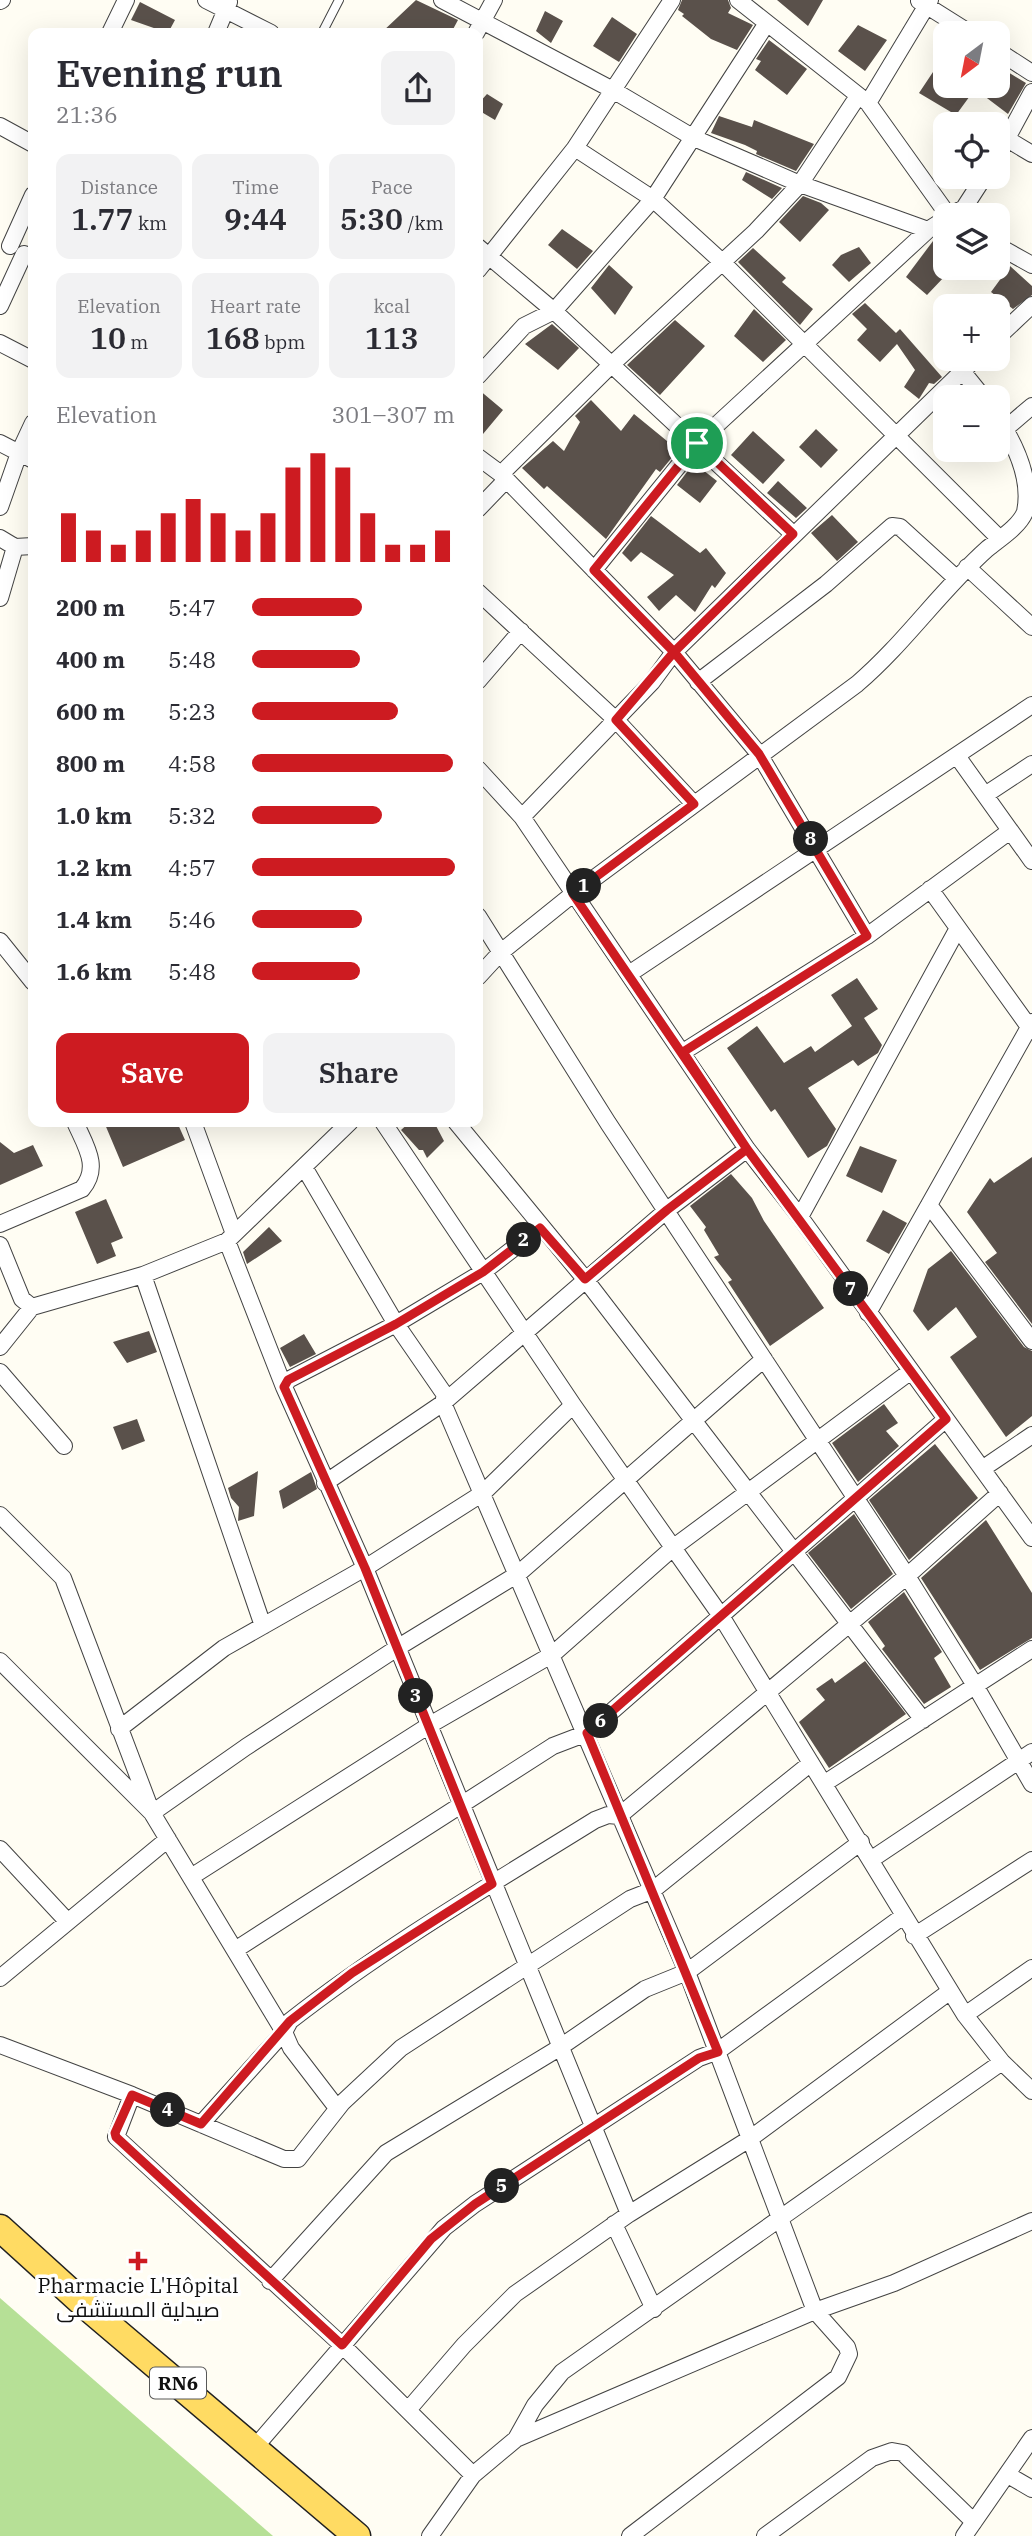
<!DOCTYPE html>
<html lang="en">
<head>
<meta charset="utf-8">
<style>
	body { margin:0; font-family:"IBM Plex Serif",Cairo,serif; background:#f2f2f3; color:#2b2b33; height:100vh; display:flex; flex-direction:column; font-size:26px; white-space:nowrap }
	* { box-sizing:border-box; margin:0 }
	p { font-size:23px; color:#7c7c81 }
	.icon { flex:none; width:38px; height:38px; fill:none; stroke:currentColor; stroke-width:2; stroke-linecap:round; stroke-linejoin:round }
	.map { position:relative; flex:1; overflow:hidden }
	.panel { position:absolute; left:28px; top:28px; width:455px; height:1099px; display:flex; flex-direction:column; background:#fff; border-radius:14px; box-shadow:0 7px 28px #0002 }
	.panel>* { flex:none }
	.needle { width:46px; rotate:212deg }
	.tools { position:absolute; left:933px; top:21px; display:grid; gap:14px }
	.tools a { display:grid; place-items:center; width:77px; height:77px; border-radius:14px; background:#fff; box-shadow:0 7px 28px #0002; font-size:35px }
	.pin { position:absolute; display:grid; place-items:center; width:60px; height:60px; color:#fff; margin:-30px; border:4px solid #fff; border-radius:50%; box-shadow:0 2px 7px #0007 }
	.km { position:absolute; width:35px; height:35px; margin:-18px; border-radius:50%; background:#222; color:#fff; font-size:19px; line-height:35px; text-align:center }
	.round { display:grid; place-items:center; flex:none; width:74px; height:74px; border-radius:14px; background:#f2f2f3 }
	.headline { display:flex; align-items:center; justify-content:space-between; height:119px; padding:0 28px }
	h1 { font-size:38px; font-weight:600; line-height:52px }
	.stats { display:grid; grid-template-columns:repeat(3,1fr); gap:10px; height:119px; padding:7px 28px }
	.stats div { display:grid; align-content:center; border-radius:14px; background:#f2f2f3; text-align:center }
	.stats b { font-size:30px; font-weight:600 }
	.stats small { font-size:19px; font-weight:400 }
	.stats p { font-size:19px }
	.chart { height:196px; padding:14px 28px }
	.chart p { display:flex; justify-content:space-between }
	.chart svg { width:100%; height:126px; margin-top:7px; stroke:#cd1b21; stroke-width:6 }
	.primary-button { display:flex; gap:14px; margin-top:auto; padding:14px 28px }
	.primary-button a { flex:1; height:80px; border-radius:14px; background:#cd1b21; color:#fff; font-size:28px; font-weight:600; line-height:80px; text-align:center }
	.primary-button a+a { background:#f2f2f3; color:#2b2b33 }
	ul { padding:0 28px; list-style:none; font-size:23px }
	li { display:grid; grid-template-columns:112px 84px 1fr; align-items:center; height:52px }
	li i { height:18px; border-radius:9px; background:#cd1b21 }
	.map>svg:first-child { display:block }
</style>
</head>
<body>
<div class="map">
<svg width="1032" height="2536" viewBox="0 0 1032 2536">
	<rect width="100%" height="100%" fill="#fffdf3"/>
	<path fill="#b6e096" d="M0,2298L273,2536H0Z"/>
	<path fill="#5a514b" d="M416,0L458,20L451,33H381Z
		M682,0H728L731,8L728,13L753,25L737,50L711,39L682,16L684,14L678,10Z
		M777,0H823L808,26Z
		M140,2L175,20L168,33L131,20Z
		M545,11L563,21L551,43L536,31Z
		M612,17L637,34L619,62L593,46Z
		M858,25L887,40L865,71L838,51Z
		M769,40L807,69L787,95L755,70L761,61L756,59Z
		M998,66L1026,83L1008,114L975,89L956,115L919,93L933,72L945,75V86H998Z
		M487,94L503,104L495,120L478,110V104Z
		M719,116L752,127L754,120L814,144L796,171L756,154L757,151L745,145L711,133Z
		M746,172L782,188L772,199L742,180Z
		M803,196L821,203L829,210L800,242L779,222Z
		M562,229L593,251L577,269L548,245Z
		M933,241L945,247V276L927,295L906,277Z
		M859,247L871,263L849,282L832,265L841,255Z
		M753,248L786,278L782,282L813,309L800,325L738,262Z
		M609,265L633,287L615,315L591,288Z
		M1010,266L1032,286V295L1013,309L991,292Z
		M865,303L896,333L900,329L942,377L934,384L929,383L919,399L904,387L915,370L897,344L880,362L857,340L867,329L852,314Z
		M754,309L786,340L763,362L734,336Z
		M675,320L705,346L660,395L627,365Z
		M552,324L579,348L558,370L525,344Z
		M478,389L503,410L478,440Z
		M591,400L621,431L634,414L678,450L660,472L656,469L606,539L547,486L544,489L522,468L553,441L564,451L580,422L575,416Z
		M816,429L838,450L821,468L799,447Z
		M753,431L785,460L763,484L731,455Z
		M694,463L717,481L700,503L677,485Z
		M778,481L807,508L796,518L767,493Z
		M832,515L858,542L837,561L811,533Z
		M651,516L700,553L706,548L726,573L715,588L712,585L695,612L676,595L659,611L647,597L674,575L641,552L631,562L622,553Z
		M857,978L878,1009L864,1018L882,1045L878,1053L858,1066L853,1060L808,1088L836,1129L827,1146L808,1158L775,1109L771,1112L727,1048L757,1026L784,1063L811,1046L815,1052L852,1026L831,995Z
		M104,1122H177L185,1140L123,1167Z
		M410,1122H434L444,1141L427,1158L423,1150H419L401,1130Z
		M0,1142L14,1153L33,1145L43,1166L0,1185Z
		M860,1146L897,1160L882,1193L846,1176Z
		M1032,1157V1324L985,1262L997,1253L967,1212L990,1178L994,1183Z
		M731,1174L752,1198L764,1221L824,1308L770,1346L728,1282L732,1280L714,1257L719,1255L704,1230L706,1227L690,1206Z
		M106,1199L123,1238L111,1243L116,1256L97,1264L75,1212Z
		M883,1210L907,1223L889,1254L866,1241Z
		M269,1227L282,1241L247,1264L243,1252Z
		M951,1251L1024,1347L1032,1351V1416L1006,1437L950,1357L977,1337L956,1307L928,1331L913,1311L928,1269Z
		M149,1331L157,1352L127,1363L113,1342Z
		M304,1334L316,1354L290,1367L280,1348Z
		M884,1404L898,1423L886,1431L899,1446L858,1482L832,1443Z
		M137,1419L145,1441L122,1450L113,1427Z
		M935,1444L978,1498L909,1560L869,1500Z
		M258,1471L254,1516L238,1521L239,1507L231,1498L228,1488Z
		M311,1472L317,1489L283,1509L279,1491Z
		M854,1514L893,1574L851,1609L808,1553Z
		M986,1520L1032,1593V1638L980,1670L921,1578Z
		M904,1592L942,1652L934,1658L951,1687L924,1704L882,1649L885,1646L868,1622Z
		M865,1661L906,1714L829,1768L799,1722L825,1700L816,1689L832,1678L835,1683Z"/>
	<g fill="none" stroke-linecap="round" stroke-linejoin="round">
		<g stroke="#434343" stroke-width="10">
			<path id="lane" d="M322,33L339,0"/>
		</g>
		<g stroke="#434343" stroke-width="18">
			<path id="street" d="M206,0L271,33
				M442,0L611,89L694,138L800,184L928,230
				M738,0L868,103L948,215
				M0,1L2,0
				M919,1L970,33
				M110,33L126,0
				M216,33L229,2
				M476,33L494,0
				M998,51L1032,73
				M868,103L930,0
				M0,126L33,144
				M1007,139L1032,154
				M575,148L653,199L721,261L1000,539
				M998,155L1032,92
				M951,215L964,208L984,177
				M10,246L33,195
				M998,246L1032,265
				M478,247L554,311L793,534
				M478,270L575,148L672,0
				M0,306L24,254
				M998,337L1032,305
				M0,343L33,360
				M962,371L983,397
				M478,376L524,326L554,311L653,199L767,23
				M1005,429L1032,406
				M0,443L33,460
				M478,457L501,474L674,652L759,754L867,936
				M501,474L610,366L756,231L800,184L858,96
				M0,507L19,453L33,423
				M478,509L506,480
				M0,538L15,547
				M967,567L1032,627
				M594,570L697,443L928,230L945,219
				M478,592L616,720L694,804
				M0,598L15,547L33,546
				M478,681L521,631
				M698,682L826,584L892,526L900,527L956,578
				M957,756L1032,861
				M478,769L522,817L747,1149L800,1217L1032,1538
				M985,795L1032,764
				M522,817L652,682L674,652L975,359
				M930,889L1032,1031
				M478,916L608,1123L907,1576L976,1687L1032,1784
				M0,941L33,982
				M629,974L1032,705
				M478,977L501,952L573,894L857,684C905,643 940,591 987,549C999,539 1019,527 1025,512C1032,479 1015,444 998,418
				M683,1052L867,936L1010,831
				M193,1122L234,1234
				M350,1122L227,1241L284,1387L365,1568L629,2214
				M383,1122L573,1405L721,1616L965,2015L1002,2062L1032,2091
				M456,1122L585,1279L923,1720
				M304,1167L396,1324L445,1395L443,1403L687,1972L815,2311L847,2347L849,2354L838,2377L630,2536
				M929,1205L1032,1341
				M800,1217L958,928
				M0,1224L82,1189C101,1167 85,1145 75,1122
				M0,1245L22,1299L32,1307L143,1275L227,1241
				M143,1275L263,1626
				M868,1313L1032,1022
				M0,1347L32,1307
				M0,1372L64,1446
				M284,1387L288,1380L396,1324L483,1272L540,1228
				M982,1469L1032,1435
				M325,1483L443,1403L667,1210L747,1149
				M0,1515L63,1578L152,1813L284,2032L201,2124
				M0,1661L152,1813L246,1747L397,1648L518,1574L764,1359
				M119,1729L224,1648L365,1568L483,1493L573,1405
				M825,1783L1032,1649
				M0,1849L68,1922
				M872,1859L1032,1752
				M191,1877L428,1726L553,1654L674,1547L911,1371
				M914,1936L1032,1860
				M235,1950L553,1746L587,1733L946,1419
				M0,1978L168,1839
				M965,2015L1032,1968
				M0,2045L132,2095
				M337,2108L291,2048L284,2032L290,2021C386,1946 492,1884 595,1820L608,1815L619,1816L907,1576L1000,1493
				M614,2224L654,2309
				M270,2281L386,2153L559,2048L645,1989L687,1972L861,1842
				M408,2410L464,2345L515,2294L629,2214L751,2138L949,1992
				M516,2439L535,2405L562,2372L1002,2062
				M255,2447L444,2228L475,2204L699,2058L718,2051L902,1917
				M473,2475L342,2345L116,2137L132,2095L284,2159H298L342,2103L401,2048L630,1899L653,1890L811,1763
				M1008,2475L1032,2489
				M430,2536L473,2475L516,2439L815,2311L894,2283L1032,2221
				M765,2536L872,2458L892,2451L903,2453L974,2522
				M964,2536L1032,2438"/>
		</g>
		<g stroke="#212121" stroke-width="29">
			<path id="primary" d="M0,2228L86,2306L357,2536"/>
		</g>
		<use href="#lane" stroke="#fff" stroke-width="8"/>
		<use href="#street" stroke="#fff" stroke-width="16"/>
		<use href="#primary" stroke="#ffdb63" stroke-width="26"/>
	</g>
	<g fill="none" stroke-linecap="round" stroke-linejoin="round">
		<g stroke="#fff" stroke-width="14">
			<path id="route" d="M697,443L594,570L674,652L616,720L694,804L573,894L747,1149L667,1210L585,1279L540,1228L483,1272L396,1324L288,1380L284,1387L365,1568L492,1884L352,1973L290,2021L201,2124L132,2095L115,2133L116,2137L342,2345L431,2239L475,2204L699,2058L718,2052L587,1733L946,1419L747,1149L683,1052L867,936L759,754L674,652L793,534L697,443"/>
		</g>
		<use href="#route" stroke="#cd1b21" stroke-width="9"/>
	</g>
	<path fill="#cd1b21" stroke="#fff" stroke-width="2.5" d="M134.5 2250.5h7v7h7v7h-7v7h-7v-7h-7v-7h7z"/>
	<g text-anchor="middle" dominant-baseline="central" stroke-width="7" stroke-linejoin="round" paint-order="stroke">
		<rect fill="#fff" stroke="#585858" stroke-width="2" x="150" y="2367.5" width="56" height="31" rx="5"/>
		<g font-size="19" font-weight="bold" fill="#101010">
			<text x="178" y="2383">RN6</text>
		</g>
		<g font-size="21" fill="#101010" stroke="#fff">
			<text x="138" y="2285">Pharmacie L'Hôpital<tspan x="138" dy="24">صيدلية المستشفى</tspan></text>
		</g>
	</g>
</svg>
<div class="tools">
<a><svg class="needle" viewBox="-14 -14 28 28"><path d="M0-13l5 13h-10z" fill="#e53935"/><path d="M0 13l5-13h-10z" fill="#7c7c81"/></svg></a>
<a><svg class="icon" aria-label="locate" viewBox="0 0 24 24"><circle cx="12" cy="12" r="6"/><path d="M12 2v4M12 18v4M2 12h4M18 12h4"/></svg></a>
<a><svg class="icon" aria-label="layers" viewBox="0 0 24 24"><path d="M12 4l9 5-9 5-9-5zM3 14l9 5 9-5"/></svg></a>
<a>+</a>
<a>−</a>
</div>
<div class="pin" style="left:697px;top:443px;background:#1e9e55"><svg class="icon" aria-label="arrive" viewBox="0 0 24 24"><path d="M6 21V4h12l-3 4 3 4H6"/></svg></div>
<b class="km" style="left:584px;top:886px">1</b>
<b class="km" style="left:524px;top:1240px">2</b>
<b class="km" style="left:416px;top:1696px">3</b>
<b class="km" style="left:168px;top:2110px">4</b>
<b class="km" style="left:502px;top:2186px">5</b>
<b class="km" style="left:601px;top:1721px">6</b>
<b class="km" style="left:851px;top:1289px">7</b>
<b class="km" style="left:811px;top:839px">8</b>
<section class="panel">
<div class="headline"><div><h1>Evening run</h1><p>21:36</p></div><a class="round"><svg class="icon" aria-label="share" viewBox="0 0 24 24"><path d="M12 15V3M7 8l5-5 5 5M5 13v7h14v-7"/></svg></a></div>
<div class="stats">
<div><p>Distance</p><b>1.77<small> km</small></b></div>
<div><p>Time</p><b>9:44</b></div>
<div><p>Pace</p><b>5:30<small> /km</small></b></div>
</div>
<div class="stats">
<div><p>Elevation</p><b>10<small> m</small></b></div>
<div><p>Heart rate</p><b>168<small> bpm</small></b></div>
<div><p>kcal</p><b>113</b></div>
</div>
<div class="chart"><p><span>Elevation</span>301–307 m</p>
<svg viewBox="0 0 160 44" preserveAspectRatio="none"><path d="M5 44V27M15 44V33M25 44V38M35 44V33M45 44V27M55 44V22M65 44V27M75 44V33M85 44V27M95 44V11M105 44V6M115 44V11M125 44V27M135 44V38M145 44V38M155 44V33"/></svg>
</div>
<ul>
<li><b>200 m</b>5:47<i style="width:54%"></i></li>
<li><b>400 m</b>5:48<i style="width:53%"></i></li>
<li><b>600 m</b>5:23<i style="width:72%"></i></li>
<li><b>800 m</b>4:58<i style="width:99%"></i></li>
<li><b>1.0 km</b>5:32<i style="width:64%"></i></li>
<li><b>1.2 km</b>4:57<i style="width:100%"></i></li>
<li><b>1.4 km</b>5:46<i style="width:54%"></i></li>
<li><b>1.6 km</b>5:48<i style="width:53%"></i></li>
</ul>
<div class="primary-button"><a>Save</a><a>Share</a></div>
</section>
</div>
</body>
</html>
